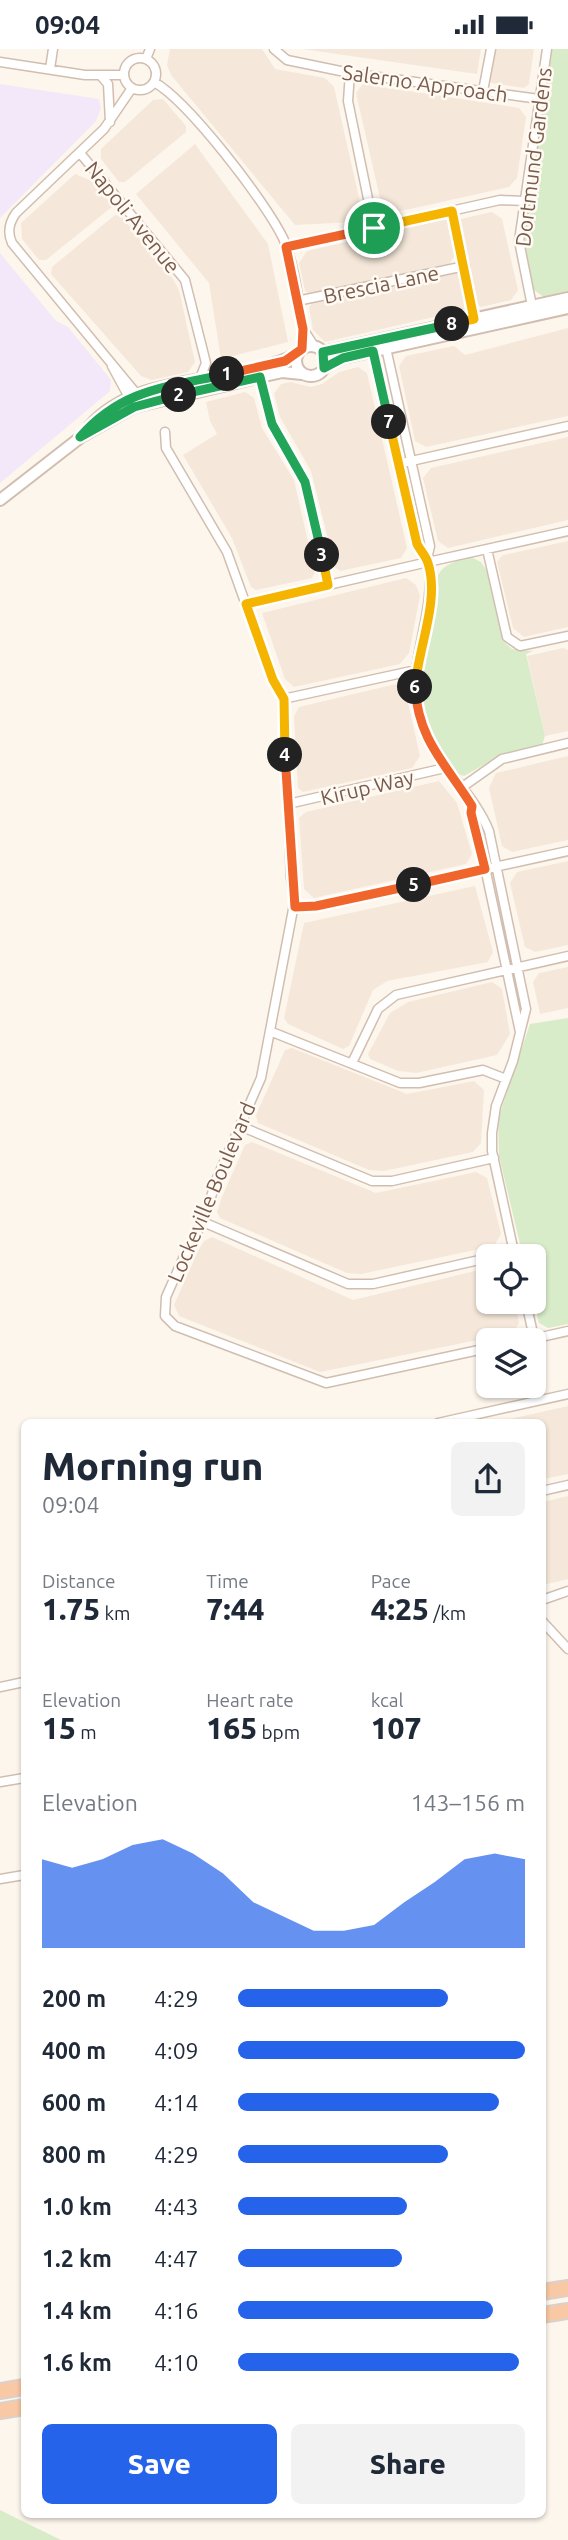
<!DOCTYPE html>
<html lang="en">
<head>
<meta charset="utf-8">
<style>
	body { margin:0; font-family:Ubuntu,sans-serif; background:#f2f2f3; color:#1f2937; height:100vh; display:flex; flex-direction:column; font-size:26px; white-space:nowrap }
	* { box-sizing:border-box; margin:0 }
	p { font-size:23px; color:#747a83 }
	.icon { flex:none; width:38px; height:38px; fill:none; stroke:currentColor; stroke-width:2; stroke-linecap:round; stroke-linejoin:round }
	.map { position:relative; flex:1; overflow:hidden }
	.side { position:absolute; left:21px; top:1370px; width:525px; height:1099px; display:flex; flex-direction:column; background:#fff; border-radius:10px; box-shadow:0 2px 5px #0004 }
	.side>* { flex:none }
	.fabs { position:absolute; left:476px; top:1195px; display:grid; gap:14px }
	.fabs a { display:grid; place-items:center; width:70px; height:70px; border-radius:10px; background:#fff; box-shadow:0 2px 5px #0004; font-size:35px }
	.pin { position:absolute; display:grid; place-items:center; width:60px; height:60px; color:#fff; margin:-30px; border:4px solid #fff; border-radius:50%; box-shadow:0 2px 7px #0007 }
	.km { position:absolute; width:35px; height:35px; margin:-18px; border-radius:50%; background:#222; color:#fff; font-size:19px; line-height:35px; text-align:center }
	.round { display:grid; place-items:center; flex:none; width:74px; height:74px; border-radius:10px; background:#f2f2f3 }
	.overview { display:flex; align-items:center; justify-content:space-between; height:119px; padding:0 21px }
	h1 { font-size:38px; font-weight:800; line-height:52px }
	.figures { display:grid; grid-template-columns:repeat(3,1fr); gap:10px; height:119px; padding:7px 21px }
	.figures div { display:grid; align-content:center }
	.figures b { font-size:30px; font-weight:800 }
	.figures small { font-size:19px; font-weight:400 }
	.figures p { font-size:19px }
	.chart { height:196px; padding:14px 21px }
	.chart p { display:flex; justify-content:space-between }
	.chart svg { width:100%; height:126px; margin-top:7px; fill:#2563eb; opacity:.7 }
	.primary-button { display:flex; gap:14px; margin-top:auto; padding:14px 21px }
	.primary-button a { flex:1; height:80px; border-radius:10px; background:#2563eb; color:#fff; font-size:28px; font-weight:800; line-height:80px; text-align:center }
	.primary-button a+a { background:#f2f2f3; color:#1f2937 }
	ul { padding:0 21px; list-style:none; font-size:23px }
	li { display:grid; grid-template-columns:112px 84px 1fr; align-items:center; height:52px }
	li i { height:18px; border-radius:9px; background:#2563eb }
	.status { display:flex; justify-content:space-between; align-items:center; height:49px; padding:0 35px; background:#fff; direction:ltr }
	.status svg { height:19px; fill:currentColor }
	.map>svg:first-child { display:block }
</style>
</head>
<body>
<div class="status"><b>09:04</b><svg viewBox="0 0 49 12"><path d="M0 12V9h3v3zM5 12V6h3v6zM10 12V3h3v9zM15 12V0h3v12zM26 1h20v11H26zM47 4h2v5h-2z"/></svg></div>
<div class="map">
<svg width="568" height="2491" viewBox="0 0 568 2491">
	<rect width="100%" height="100%" fill="#fdf6ec"/>
	<path fill="#f5e8da" d="M170,0H262L275,20L325,29L334,38L362,162L355,173L295,176L171,26L167,16Z
		M302,0H481L477,25Z
		M493,0H534L529,35L524,39L492,34L488,30Z
		M363,35L519,59L526,68L517,129L509,138L392,164L382,158L356,44Z
		M163,50L186,77V83L125,133H119L101,110V100L153,51Z
		M195,95L268,195L288,293L221,310L209,234L136,145Z
		M75,125L92,132L113,157L46,211H39L22,190L21,174Z
		M492,163L502,170L518,241L511,251L481,258L476,255L458,175L461,170Z
		M115,166L121,167L173,230L179,241L195,313L188,323L152,331L141,327L51,225L52,218Z
		M447,170L456,205L450,214L310,245L305,242L299,214L307,202Z
		M455,222L461,225L469,260L325,293L313,281L309,259L312,253Z
		M568,279V367L426,398L415,392L399,317L406,307L454,297L465,306Z
		M358,318L367,324L407,499L401,509L340,522L335,518L311,422L280,368L274,345L281,335L291,333L311,338L322,335L339,323Z
		M245,343L254,349L262,379L294,431L315,523L312,529L256,541L251,538L232,489L183,406L217,385L210,372L206,353Z
		M568,388V471L448,499L438,492L423,429L431,419Z
		M568,492V578L524,588L513,579L497,513L503,506Z
		M406,529L416,536L420,547L409,604L400,615L294,638L285,630L262,564Z
		M563,599L568,601V682L545,687L527,607Z
		M396,635L406,645L420,707L412,719L303,743L298,739L294,667L299,658Z
		M568,707V791L512,803L502,797L489,739L496,724Z
		M439,732L457,754L472,805L466,815L314,849L304,840L299,769L306,763Z
		M568,812V896L535,903L525,898L510,834L517,823Z
		M475,837L493,903L488,913L387,932L373,941L349,997L343,1000L288,975L284,969L304,874Z
		M568,918V959L540,965L533,933L539,924Z
		M492,933L502,940L510,985L497,1006L416,1024L398,1022L370,1010L368,1005L390,964L408,953Z
		M292,999L407,1045L474,1032L484,1041L481,1094L473,1103L384,1122L369,1121L258,1074L256,1066L285,1001Z
		M252,1093L376,1144L476,1123L487,1129L501,1185L494,1197L361,1225L347,1224L220,1169L217,1163L222,1148L245,1096Z
		M212,1188L353,1251L488,1219V1253H515L519,1274L513,1284L320,1323L179,1267L174,1256L198,1202L204,1192Z
		M568,1357V1425L543,1430L542,1374H493Z
		M568,1447V1530L543,1536V1453Z"/>
	<path fill="#f3e8fa" d="M0,35L99,50L101,59L96,72L0,169Z
		M0,204L56,272L68,278L111,331L110,342L0,434Z"/>
	<path fill="#d8ecc9" d="M551,0H568V242L546,250L533,240L523,189Z
		M471,508L481,513L487,522L503,592L512,600L533,602L526,605L545,687L542,696L505,704L464,727C443,721 434,694 426,677L428,672C426,662 422,654 420,646C414,622 429,590 434,566L431,561C437,526 433,517 471,508Z
		M568,969V1275L548,1279L539,1274L534,1250V1208L523,1207L499,1107L498,1070L530,975Z
		M0,2461L61,2491H0Z"/>
	<g fill="none" stroke-linecap="round" stroke-linejoin="round">
		<g stroke="#d1beb0" stroke-width="11">
			<path id="minor" d="M274,0L287,11L350,24L539,50
				M124 25a16 16 0 1 1 32 0a16 16 0 1 1-32 0Z
				M146,10L150,0
				M0,13L85,26H124
				M50,20L53,0
				M350,24L348,52L374,179
				M101,27L108,35L110,73
				M154,33C188,52 265,152 283,189C294,212 304,274 302,300
				M132,39L104,80L16,164C9,174 7,183 12,194L140,349
				M483,42L491,0
				M80,104L185,231L206,314L199,332
				M452,162L474,270
				M286,199L500,151L524,152
				M297,252L465,217
				M532,257L519,192L547,0
				M303,280L314,297
				M386,299L430,497L427,510
				M373,302L417,495L427,510
				M112,317L131,352
				M260,328L272,375L305,433L328,536
				M165,383L166,399L227,503L273,631L283,650L291,829L295,850L261,1029L217,1129L203,1173L186,1203L166,1248L165,1267L175,1277L326,1334L488,1299
				M398,415L568,377
				M487,500L507,588L520,597L568,587
				M246,555L428,513L427,510
				M283,650L416,621
				M461,739L502,710L568,694
				M288,755L445,719
				M472,757L520,983
				M295,858L316,857L568,802
				M272,983L400,1034H419L483,1021L506,1030
				M352,1014L378,960L396,946L568,907
				M240,1077L372,1132H392L494,1109
				M203,1173L348,1235H373L488,1209
				M494,1208L514,1203
				M515,1208L492,1102V1084L496,1057L513,1012L526,960L489,782C471,737 426,709 417,658C408,609 437,562 428,513L568,482
				M526,1253L534,1289
				M523,1292L568,1282
				M438,1374L568,1345
				M542,1442L568,1436
				M542,1551L568,1542
				M542,1572L568,1600
				M0,1638L24,1633
				M0,1733L24,1729
				M0,1830L24,1826"/>
		</g>
		<g stroke="#d1beb0" stroke-width="14">
			<path id="tertiary" d="M296 312a15 15 0 1 1 30 0a15 15 0 1 1-30 0Z
				M323,303L568,249
				M324,319L343,309L568,259
				M89,378C140,320 233,338 297,305
				M0,451L81,388L134,358L260,328L282,323L302,325"/>
		</g>
		<g stroke="#dad1cd" stroke-width="18">
			<path id="trunk" d="M542,2243L568,2239
				M542,2266L568,2262
				M0,2342L24,2338
				M0,2362L24,2358"/>
		</g>
		<use href="#minor" stroke="#fff" stroke-width="8"/>
		<use href="#tertiary" stroke="#fff" stroke-width="10"/>
		<use href="#trunk" stroke="#f9c8a4" stroke-width="14"/>
	</g>
	<g fill="none" stroke-linecap="round" stroke-linejoin="round">
		<g stroke="#fff" stroke-width="14">
			<path id="split-1" d="M227,325L285,312L302,300L303,280L286,198L374,179"/>
		</g>
		<g stroke="#fff" stroke-width="14">
			<path id="split-2" d="M179,346L134,358L80,388C123,339 168,338 227,325"/>
		</g>
		<g stroke="#fff" stroke-width="14">
			<path id="split-3" d="M179,346L260,328L272,375L305,433L322,506"/>
		</g>
		<g stroke="#fff" stroke-width="14">
			<path id="split-4" d="M285,706L284,650L273,631L246,555L328,536L322,506"/>
		</g>
		<g stroke="#fff" stroke-width="14">
			<path id="split-5" d="M285,706L295,858L316,857L414,836"/>
		</g>
		<g stroke="#fff" stroke-width="14">
			<path id="split-6" d="M414,836L485,820L471,764L472,757C446,715 418,691 415,638"/>
		</g>
		<g stroke="#fff" stroke-width="14">
			<path id="split-7" d="M389,373L417,495C420,501 426,507 428,514C440,552 418,599 415,638"/>
		</g>
		<g stroke="#fff" stroke-width="14">
			<path id="split-8" d="M389,373L373,302L343,309L324,319L323,303L452,275"/>
		</g>
		<g stroke="#fff" stroke-width="14">
			<path id="split-9" d="M374,179L452,162L474,270L452,275"/>
		</g>
		<use href="#split-1" stroke="#f0652b" stroke-width="9"/>
		<use href="#split-2" stroke="#22a559" stroke-width="9"/>
		<use href="#split-3" stroke="#22a559" stroke-width="9"/>
		<use href="#split-4" stroke="#f5b400" stroke-width="9"/>
		<use href="#split-5" stroke="#f0652b" stroke-width="9"/>
		<use href="#split-6" stroke="#f0652b" stroke-width="9"/>
		<use href="#split-7" stroke="#f5b400" stroke-width="9"/>
		<use href="#split-8" stroke="#22a559" stroke-width="9"/>
		<use href="#split-9" stroke="#f5b400" stroke-width="9"/>
	</g>
	<g text-anchor="middle" dominant-baseline="central" stroke-width="5" stroke-linejoin="round" paint-order="stroke">
		<g font-size="21" fill="#7a5c4d" stroke="#fffaf3">
			<text transform="translate(425 34) rotate(8)">Salerno Approach</text>
			<text transform="translate(533 108) rotate(-83)">Dortmund Gardens</text>
			<text transform="translate(133 168) rotate(51)">Napoli Avenue</text>
			<text transform="translate(381 235) rotate(-12)">Brescia Lane</text>
			<text transform="translate(367 738) rotate(-13)">Kirup Way</text>
			<text transform="translate(211 1143) rotate(-67)">Lockeville Boulevard</text>
		</g>
	</g>
</svg>
<div class="fabs">
<a><svg class="icon" aria-label="locate" viewBox="0 0 24 24"><circle cx="12" cy="12" r="6"/><path d="M12 2v4M12 18v4M2 12h4M18 12h4"/></svg></a>
<a><svg class="icon" aria-label="layers" viewBox="0 0 24 24"><path d="M12 4l9 5-9 5-9-5zM3 14l9 5 9-5"/></svg></a>
</div>
<div class="pin" style="left:374px;top:179px;background:#1e9e55"><svg class="icon" aria-label="arrive" viewBox="0 0 24 24"><path d="M6 21V4h12l-3 4 3 4H6"/></svg></div>
<b class="km" style="left:227px;top:325px">1</b>
<b class="km" style="left:179px;top:346px">2</b>
<b class="km" style="left:322px;top:506px">3</b>
<b class="km" style="left:285px;top:706px">4</b>
<b class="km" style="left:414px;top:836px">5</b>
<b class="km" style="left:415px;top:638px">6</b>
<b class="km" style="left:389px;top:373px">7</b>
<b class="km" style="left:452px;top:275px">8</b>
<section class="side">
<div class="overview"><div><h1>Morning run</h1><p>09:04</p></div><a class="round"><svg class="icon" aria-label="share" viewBox="0 0 24 24"><path d="M12 15V3M7 8l5-5 5 5M5 13v7h14v-7"/></svg></a></div>
<div class="figures">
<div><p>Distance</p><b>1.75<small> km</small></b></div>
<div><p>Time</p><b>7:44</b></div>
<div><p>Pace</p><b>4:25<small> /km</small></b></div>
</div>
<div class="figures">
<div><p>Elevation</p><b>15<small> m</small></b></div>
<div><p>Heart rate</p><b>165<small> bpm</small></b></div>
<div><p>kcal</p><b>107</b></div>
</div>
<div class="chart"><p><span>Elevation</span>143–156 m</p>
<svg viewBox="0 0 160 44" preserveAspectRatio="none"><path d="M0 44V13L10 16L20 13L30 8L40 6L50 11L60 18L70 28L80 33L90 38L100 38L110 36L120 28L130 21L140 13L150 11L160 13V44z"/></svg>
</div>
<ul>
<li><b>200 m</b>4:29<i style="width:73%"></i></li>
<li><b>400 m</b>4:09<i style="width:100%"></i></li>
<li><b>600 m</b>4:14<i style="width:91%"></i></li>
<li><b>800 m</b>4:29<i style="width:73%"></i></li>
<li><b>1.0 km</b>4:43<i style="width:59%"></i></li>
<li><b>1.2 km</b>4:47<i style="width:57%"></i></li>
<li><b>1.4 km</b>4:16<i style="width:89%"></i></li>
<li><b>1.6 km</b>4:10<i style="width:98%"></i></li>
</ul>
<div class="primary-button"><a>Save</a><a>Share</a></div>
</section>
</div>
</body>
</html>
